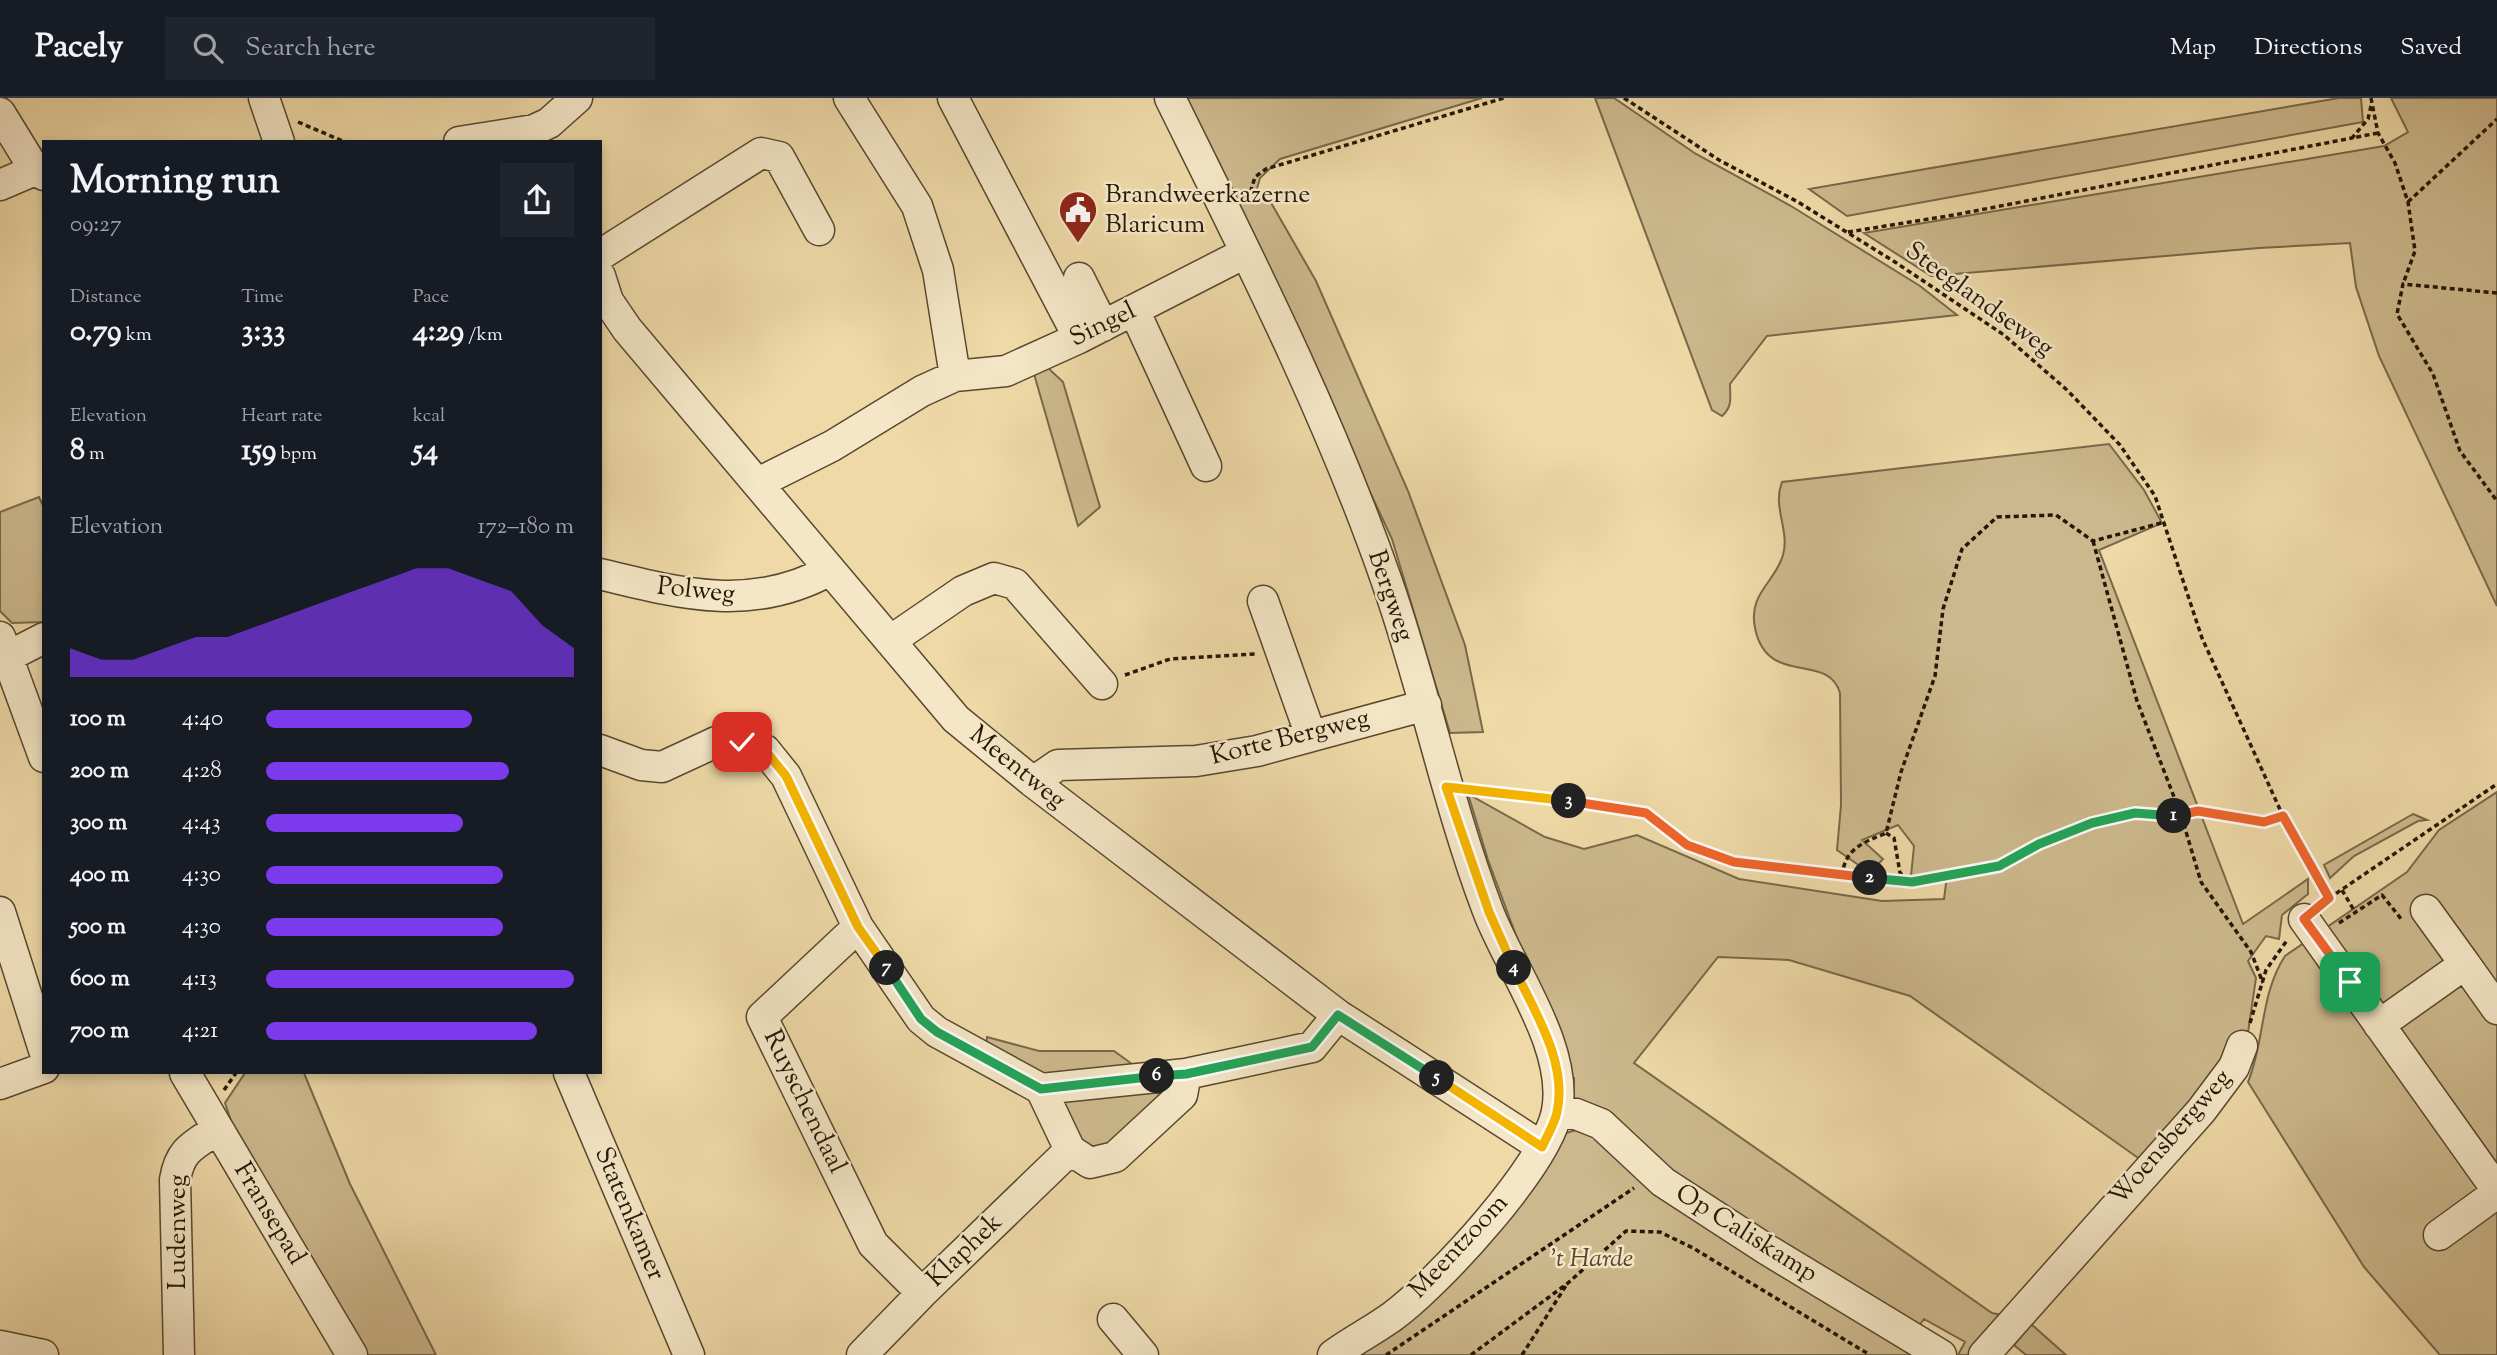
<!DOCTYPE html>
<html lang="en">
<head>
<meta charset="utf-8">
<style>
	body { margin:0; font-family:"Sorts Mill Goudy",serif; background:#20242c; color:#f1f3f6; height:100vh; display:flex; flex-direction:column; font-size:26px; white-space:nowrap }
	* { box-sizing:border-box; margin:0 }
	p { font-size:23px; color:#9ea1a6 }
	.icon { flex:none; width:38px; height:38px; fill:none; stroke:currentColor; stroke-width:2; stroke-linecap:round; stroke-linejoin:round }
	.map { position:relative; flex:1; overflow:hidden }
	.side { position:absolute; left:42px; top:42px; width:560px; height:934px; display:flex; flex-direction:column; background:#171b24; border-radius:0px; box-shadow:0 4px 10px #0003 }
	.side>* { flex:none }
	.pin { position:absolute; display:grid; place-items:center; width:60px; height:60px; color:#fff; margin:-30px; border-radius:14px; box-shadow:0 4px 10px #0006 }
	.km { position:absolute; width:35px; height:35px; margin:-18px; border-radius:50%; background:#222; color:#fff; font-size:19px; line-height:35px; text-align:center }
	.round { display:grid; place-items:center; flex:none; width:74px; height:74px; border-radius:0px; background:#20242c }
	.summary { display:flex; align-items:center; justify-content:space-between; height:119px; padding:0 28px }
	h1 { font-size:38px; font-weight:800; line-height:52px }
	.metrics { display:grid; grid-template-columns:repeat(3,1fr); gap:10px; height:119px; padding:7px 28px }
	.metrics div { display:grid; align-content:center }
	.metrics b { font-size:30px; font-weight:800 }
	.metrics small { font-size:19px; font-weight:400 }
	.metrics p { font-size:19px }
	.chart { height:196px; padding:14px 28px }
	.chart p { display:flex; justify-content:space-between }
	.chart svg { width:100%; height:126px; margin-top:7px; fill:#7c3aed; opacity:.7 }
	ul { padding:0 28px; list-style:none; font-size:23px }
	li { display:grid; grid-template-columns:112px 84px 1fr; align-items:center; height:52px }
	li i { height:18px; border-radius:9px; background:#7c3aed }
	header { display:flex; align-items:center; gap:42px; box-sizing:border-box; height:98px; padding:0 35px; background:#171b24; border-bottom:2px solid #363941 }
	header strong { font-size:33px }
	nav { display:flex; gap:38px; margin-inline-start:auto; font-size:24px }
	.search { width:490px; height:63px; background:#20242c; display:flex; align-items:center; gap:18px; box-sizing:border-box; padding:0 24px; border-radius:0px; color:#9ea1a6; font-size:26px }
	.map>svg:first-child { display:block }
</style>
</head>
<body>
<header>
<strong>Pacely</strong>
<div class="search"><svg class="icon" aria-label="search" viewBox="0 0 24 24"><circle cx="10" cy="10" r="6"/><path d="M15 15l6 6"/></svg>Search here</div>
<nav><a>Map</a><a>Directions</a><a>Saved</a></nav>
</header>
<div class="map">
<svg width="2497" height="1257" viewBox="0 0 2497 1257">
	<rect width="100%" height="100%" fill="#eed9a7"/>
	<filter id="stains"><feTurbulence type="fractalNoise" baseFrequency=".00286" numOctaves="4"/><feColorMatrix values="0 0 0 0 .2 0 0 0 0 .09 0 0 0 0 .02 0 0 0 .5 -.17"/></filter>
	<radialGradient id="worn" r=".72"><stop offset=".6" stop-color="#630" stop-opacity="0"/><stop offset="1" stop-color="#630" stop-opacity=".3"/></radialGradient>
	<path fill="#ccb88c" stroke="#78684a" stroke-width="2" d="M1181,0H1482L1280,61L1260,80L1256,94L1270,103L1316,183L1408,393L1465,547L1483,634L1450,635L1392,441L1233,101Z
		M1595,0H1614L1696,56L1791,108L1920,188L1957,217L1767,238L1730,286C1730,299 1733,308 1722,318L1712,312Z
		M2339,0H2361L2363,24L1847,118L1809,91Z
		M2391,0H2497V508L2379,258L2356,189L2350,145L2259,150L1931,178L1864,135L2384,48L2408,34Z
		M1046,268L1063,284L1100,409L1078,428L1034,276Z
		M2109,346L2144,392L2162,425L2099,452L2243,826L2308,781V796L2282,817L2279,841L2266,838L2248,863L2256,880L2246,948L2148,1067L1910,898L1789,862L1718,859L1634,965L1992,1215L2007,1218L1974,1257H1958L1965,1244L1924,1221L1916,1232L1673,1078L1573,999L1574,980L1567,975L1488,762L1468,696L1545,739L1584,751L1637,737L1739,781L1882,803L1944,801L1947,778H1911L1914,748L1898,727L1862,742L1883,761L1870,775L1837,752L1841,707L1840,595C1828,553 1767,590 1755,530C1748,495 1775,485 1783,457C1790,432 1772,409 1782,384Z
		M39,399L44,410V524L12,525L0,513V414Z
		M2497,694V1257H2440L2364,1169L2248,984C2265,943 2260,896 2285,858L2407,774L2439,732Z
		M2413,716L2427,722L2418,723L2354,758L2330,780L2324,767Z
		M987,939L1039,953H1114L1143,974L1036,985L985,959Z
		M245,975H304L350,1086L436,1257H367L232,1026L225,1005Z
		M1171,985L1106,1053L1092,1063L1062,1003Z
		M1576,1032L1587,1033L1923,1257H1349L1559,1037Z
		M2031,1226L2066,1257H2026L2014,1247Z"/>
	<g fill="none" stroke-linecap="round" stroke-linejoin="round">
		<g stroke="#57482f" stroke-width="33">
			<path id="minor" d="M264,0L279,44
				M953,0L1079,240
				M1170,0C1248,158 1329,317 1387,484C1425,592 1447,705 1488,813C1510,871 1569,949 1557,1013C1547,1067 1438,1185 1393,1218C1374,1232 1352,1243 1333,1257
				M0,15L35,72
				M459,44L534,32L549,25L577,0
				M0,87L35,72L44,77
				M600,157L761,55L779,59L819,132
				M600,178L608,203L627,231L956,621L1033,684L1338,917L1542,1049
				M1079,180L1103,228
				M1134,212L1206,368
				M955,278L1006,273L1079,240L1245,155
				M758,385L832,348L922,293L955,278L938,172L917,108L849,0
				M600,476C681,496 753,515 830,472
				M1263,503L1311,638
				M0,539L44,659
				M890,543L963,493L994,480L1015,486L1102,586
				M9,558L44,540
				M600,652L641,667L662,669L716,644H742L765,652L786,678L858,829L921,921L937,934L1041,991L1186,976L1312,949L1338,917
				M1033,684L1058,667L1196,663L1257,653L1426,607
				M2426,812L2465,866
				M0,814L44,952
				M2304,821L2497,1092
				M858,829L762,919L873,1146L922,1195
				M2379,927L2465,866L2497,911
				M185,975L352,1257
				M569,975L689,1257
				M0,986L44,970
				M1041,991L1070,1052L1090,1065L1115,1059L1182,997L1186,976
				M1557,1014L1576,1016L1601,1026L1663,1084L1766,1151L1941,1257
				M2439,1137L2497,1095
				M1113,1221L1143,1257
				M0,1248L43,1257
				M179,1257L175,1082C180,1051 194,1047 218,1031
				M862,1257L922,1195L1070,1052
				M1984,1257L2201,1013L2234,969L2242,948"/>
		</g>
		<path stroke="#251707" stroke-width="3.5" stroke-dasharray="5 3.5" stroke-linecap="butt" d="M1624,0L1719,62L1798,104L1895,164L2004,237L2067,292L2120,347L2155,398L2202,540L2283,718L2329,800
			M2371,0L2378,35L2395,65L2408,104L2415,153L2403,186
			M2371,8L2368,21L2352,40L2378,35
			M298,24L345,44
			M1248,102L1255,79L1266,71L1504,0
			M2408,104L2497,21
			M1848,134L1954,117L2352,40
			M2497,195L2403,186L2397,216L2433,276L2460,353L2497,403
			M2093,443L2137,603L2181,717L2201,784L2251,854L2263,885
			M1125,577L1170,561L1255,556
			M1476,693L1646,714L1687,747L1734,764L1912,784L1999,768L2039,746L2092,725L2135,715L2160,719L2198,713L2264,724L2283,718
			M1886,735L1894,740L1900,775L1909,782
			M1842,778C1845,750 1863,745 1886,735L1901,674L1935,578L1943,511L1962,451L1997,419L2056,417L2093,443L2165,424
			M2342,792L2355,814
			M2322,805L2497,686
			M2339,825L2382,797L2402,822
			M2250,925L2266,872L2288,841
			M224,992L236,975
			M1386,1257L1634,1090
			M1471,1257L1568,1185L1626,1133L1660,1134L1693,1150L1870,1257
			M1522,1257L1567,1186"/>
		<use href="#minor" stroke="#f4e6c6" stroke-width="30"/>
	</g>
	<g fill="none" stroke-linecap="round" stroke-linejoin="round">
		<g stroke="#fff" stroke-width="14">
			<path id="split-1" d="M2174,718L2198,713L2264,724L2283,718L2329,800L2304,821L2350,884"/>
		</g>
		<g stroke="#fff" stroke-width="14">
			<path id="split-2" d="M1870,780L1912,784L1999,768L2039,746L2092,725L2135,715L2174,718"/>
		</g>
		<g stroke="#fff" stroke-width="14">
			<path id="split-3" d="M1569,703L1646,715L1687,747L1734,764L1870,780"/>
		</g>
		<g stroke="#fff" stroke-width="14">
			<path id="split-4" d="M1514,870L1489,814L1446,689L1569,703"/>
		</g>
		<g stroke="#fff" stroke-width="14">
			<path id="split-5" d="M1437,980L1542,1049C1547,1038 1555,1025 1557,1014C1568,964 1534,913 1514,870"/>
		</g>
		<g stroke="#fff" stroke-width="14">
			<path id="split-6" d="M1157,978L1186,976L1312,949L1338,917L1437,980"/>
		</g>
		<g stroke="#fff" stroke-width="14">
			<path id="split-7" d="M887,870L921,921L937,934L1041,991L1157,978"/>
		</g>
		<g stroke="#fff" stroke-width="14">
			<path id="split-8" d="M742,644L765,652L786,678L858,829L887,870"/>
		</g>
		<use href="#split-1" stroke="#f0652b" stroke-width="9"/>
		<use href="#split-2" stroke="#22a559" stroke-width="9"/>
		<use href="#split-3" stroke="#f0652b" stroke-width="9"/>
		<use href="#split-4" stroke="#f5b400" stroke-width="9"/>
		<use href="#split-5" stroke="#f5b400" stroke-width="9"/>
		<use href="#split-6" stroke="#22a559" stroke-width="9"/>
		<use href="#split-7" stroke="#22a559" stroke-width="9"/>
		<use href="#split-8" stroke="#f5b400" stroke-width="9"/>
	</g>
	<defs>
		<g id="civic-pin" transform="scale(2.0125)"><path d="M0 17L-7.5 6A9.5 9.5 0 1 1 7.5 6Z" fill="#8f2418" stroke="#f4e6c6"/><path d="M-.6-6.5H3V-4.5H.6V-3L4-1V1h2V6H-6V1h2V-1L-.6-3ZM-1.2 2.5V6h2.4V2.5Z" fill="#fff"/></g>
	</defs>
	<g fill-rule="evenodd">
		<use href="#civic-pin" x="1078" y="112"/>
	</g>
	<g text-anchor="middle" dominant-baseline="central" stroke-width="5" stroke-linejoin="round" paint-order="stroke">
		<g font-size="26" fill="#251707" stroke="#f4e6c6" text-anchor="start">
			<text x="1105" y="97">Brandweerkazerne<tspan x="1105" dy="30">Blaricum</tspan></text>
		</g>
		<g font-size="26" fill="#251707" stroke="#f4e6c6">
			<text transform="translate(1979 202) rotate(36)">Steeglandseweg</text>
			<text transform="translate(1103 227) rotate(-26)">Singel</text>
			<text transform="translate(696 493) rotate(6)">Polweg</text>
			<text transform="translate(1390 498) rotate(71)">Bergweg</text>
			<text transform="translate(1290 640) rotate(-14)">Korte Bergweg</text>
			<text transform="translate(1017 670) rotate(39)">Meentweg</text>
			<text transform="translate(804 1004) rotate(64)">Ruyschendaal</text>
			<text transform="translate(2171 1040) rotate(-49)">Woensbergweg</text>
			<text transform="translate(269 1116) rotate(59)">Fransepad</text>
			<text transform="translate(629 1116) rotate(67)">Statenkamer</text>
			<text transform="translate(178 1134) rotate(-90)">Ludenweg</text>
			<text transform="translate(1746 1136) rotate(32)">Op Caliskamp</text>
			<text transform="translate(1459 1149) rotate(-47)">Meentzoom</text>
			<text transform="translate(965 1153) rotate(-44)">Klaphek</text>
		</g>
		<g font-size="26" font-style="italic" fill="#57472f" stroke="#f4e6c6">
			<text x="1592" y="1161">'t Harde</text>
		</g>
	</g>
	<rect width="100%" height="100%" filter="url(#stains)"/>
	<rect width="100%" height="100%" fill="url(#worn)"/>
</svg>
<div class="pin" style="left:2350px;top:884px;background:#1e9e55"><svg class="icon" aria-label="arrive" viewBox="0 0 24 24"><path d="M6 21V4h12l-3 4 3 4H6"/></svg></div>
<div class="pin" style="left:742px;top:644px;background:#d93025"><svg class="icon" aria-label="check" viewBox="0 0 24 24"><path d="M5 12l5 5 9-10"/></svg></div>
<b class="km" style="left:2174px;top:718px">1</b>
<b class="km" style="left:1870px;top:780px">2</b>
<b class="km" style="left:1569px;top:703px">3</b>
<b class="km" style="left:1514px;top:870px">4</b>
<b class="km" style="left:1437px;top:980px">5</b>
<b class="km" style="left:1157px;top:978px">6</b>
<b class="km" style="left:887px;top:870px">7</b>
<section class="side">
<div class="summary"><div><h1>Morning run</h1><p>09:27</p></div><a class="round"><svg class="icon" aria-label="share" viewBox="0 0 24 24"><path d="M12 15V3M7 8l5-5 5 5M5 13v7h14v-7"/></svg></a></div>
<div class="metrics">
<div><p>Distance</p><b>0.79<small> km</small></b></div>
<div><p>Time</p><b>3:33</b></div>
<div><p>Pace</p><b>4:29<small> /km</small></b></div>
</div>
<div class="metrics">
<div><p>Elevation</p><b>8<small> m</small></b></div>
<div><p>Heart rate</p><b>159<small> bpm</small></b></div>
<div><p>kcal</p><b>54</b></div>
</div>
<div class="chart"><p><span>Elevation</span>172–180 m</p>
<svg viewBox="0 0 160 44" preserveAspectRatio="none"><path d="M0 44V34L10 38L20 38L30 34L40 30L50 30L60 26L70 22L80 18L90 14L100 10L110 6L120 6L130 10L140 14L150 26L160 34V44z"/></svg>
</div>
<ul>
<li><b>100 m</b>4:40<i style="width:67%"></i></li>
<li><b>200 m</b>4:28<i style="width:79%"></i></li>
<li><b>300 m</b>4:43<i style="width:64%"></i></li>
<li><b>400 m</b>4:30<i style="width:77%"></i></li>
<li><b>500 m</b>4:30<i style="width:77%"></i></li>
<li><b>600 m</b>4:13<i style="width:100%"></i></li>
<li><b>700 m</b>4:21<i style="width:88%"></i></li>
</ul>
</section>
</div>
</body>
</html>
